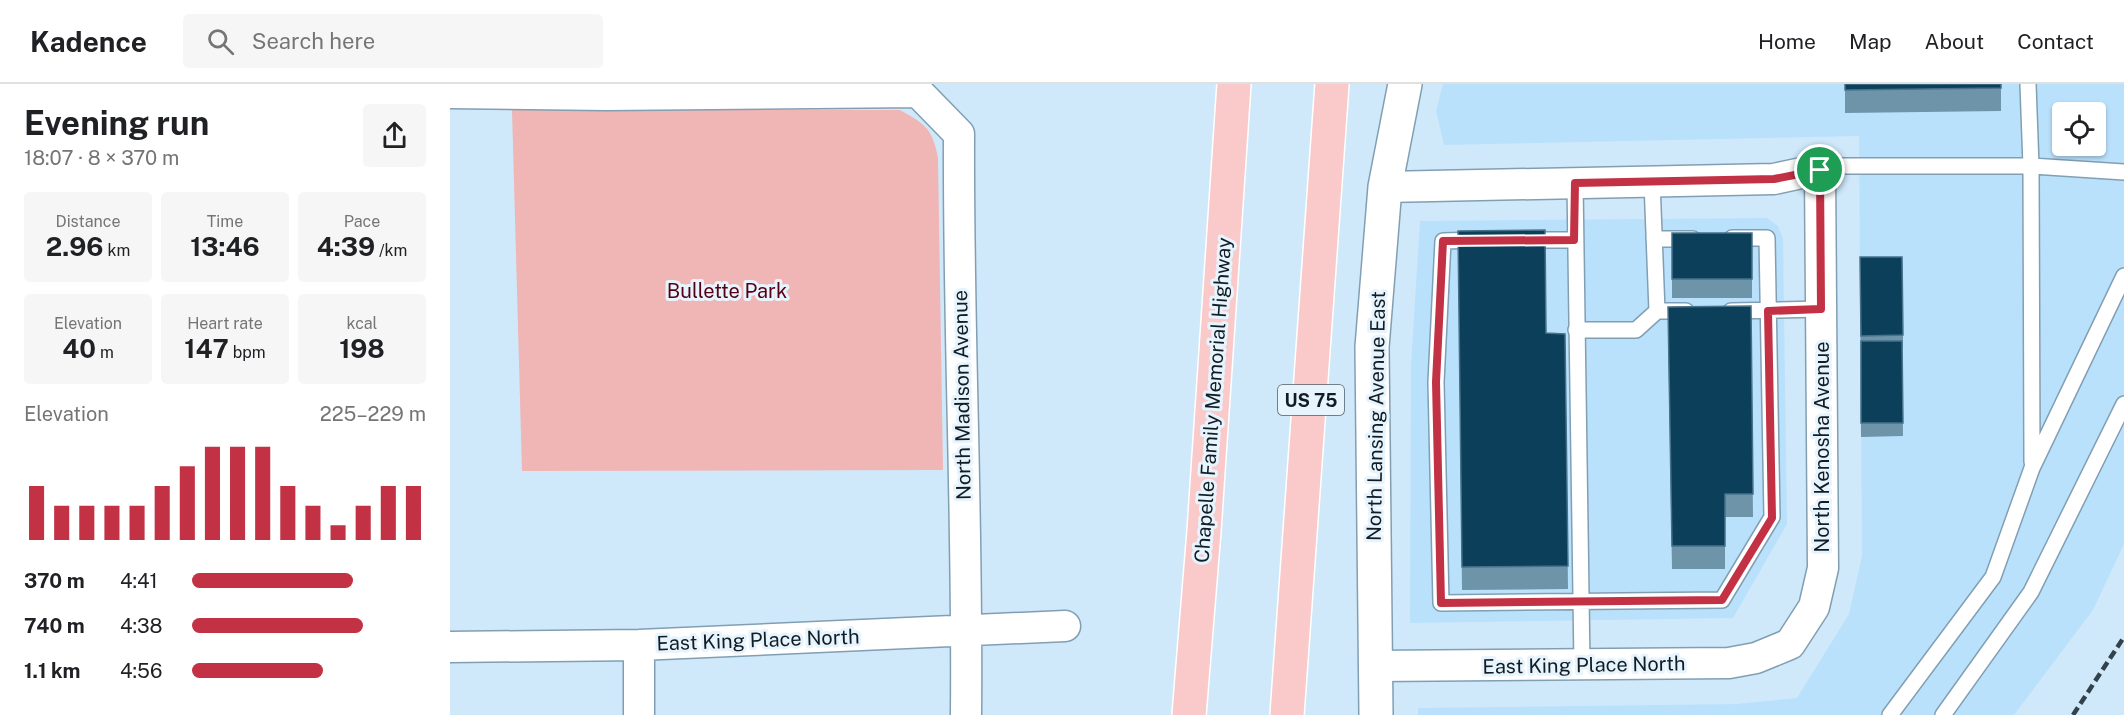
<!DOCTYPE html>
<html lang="en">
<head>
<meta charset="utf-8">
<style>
	body { margin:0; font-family:"Public Sans",sans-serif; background:#f6f6f6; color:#202124; height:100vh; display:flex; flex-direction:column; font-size:22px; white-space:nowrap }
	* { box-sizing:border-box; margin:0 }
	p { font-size:20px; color:#757577 }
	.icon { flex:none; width:33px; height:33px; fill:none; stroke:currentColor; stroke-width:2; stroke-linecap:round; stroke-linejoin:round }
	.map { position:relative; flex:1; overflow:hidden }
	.drawer { display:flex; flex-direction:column; background:#fff; width:450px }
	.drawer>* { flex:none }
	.controls { position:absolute; left:1602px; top:18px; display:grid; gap:12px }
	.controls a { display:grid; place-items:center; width:54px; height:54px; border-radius:6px; background:#fff; box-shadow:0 2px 4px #0004; font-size:30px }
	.pin { position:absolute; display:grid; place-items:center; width:51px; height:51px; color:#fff; margin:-26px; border:3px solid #fff; border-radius:50%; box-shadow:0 2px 6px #0007 }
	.round { display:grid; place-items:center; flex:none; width:63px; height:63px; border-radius:6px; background:#f6f6f6 }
	.overview { display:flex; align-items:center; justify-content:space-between; height:102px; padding:0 24px }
	h1 { font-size:33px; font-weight:700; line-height:45px }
	.metrics { display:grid; grid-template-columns:repeat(3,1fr); gap:9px; height:102px; padding:6px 24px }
	.metrics div { display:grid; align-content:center; border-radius:6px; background:#f6f6f6; text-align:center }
	.metrics b { font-size:26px; font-weight:700 }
	.metrics small { font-size:16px; font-weight:400 }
	.metrics p { font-size:16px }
	.chart { height:168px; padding:12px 24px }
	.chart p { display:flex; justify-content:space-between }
	.chart svg { width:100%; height:108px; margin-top:6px; stroke:#c23144; stroke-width:6 }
	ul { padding:0 24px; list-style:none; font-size:20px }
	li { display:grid; grid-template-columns:96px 72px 1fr; align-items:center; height:45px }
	li i { height:15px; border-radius:8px; background:#c23144 }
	header { display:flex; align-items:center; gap:36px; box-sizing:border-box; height:84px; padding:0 30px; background:#fff; border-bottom:2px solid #e0e0e0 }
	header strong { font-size:28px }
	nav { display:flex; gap:33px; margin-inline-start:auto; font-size:21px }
	.search { width:420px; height:54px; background:#f6f6f6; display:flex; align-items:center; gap:15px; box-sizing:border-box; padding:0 21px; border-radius:6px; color:#757577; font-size:22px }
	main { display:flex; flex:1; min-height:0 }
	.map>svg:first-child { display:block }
</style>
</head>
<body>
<header>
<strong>Kadence</strong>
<div class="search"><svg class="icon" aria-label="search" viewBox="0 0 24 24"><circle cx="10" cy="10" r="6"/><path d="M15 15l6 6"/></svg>Search here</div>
<nav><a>Home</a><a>Map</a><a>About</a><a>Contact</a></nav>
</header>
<main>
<section class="drawer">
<div class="overview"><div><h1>Evening run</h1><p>18:07 · 8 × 370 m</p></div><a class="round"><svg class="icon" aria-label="share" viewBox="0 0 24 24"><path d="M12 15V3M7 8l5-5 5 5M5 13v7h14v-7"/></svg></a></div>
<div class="metrics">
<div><p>Distance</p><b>2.96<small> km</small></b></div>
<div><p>Time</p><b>13:46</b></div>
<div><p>Pace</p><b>4:39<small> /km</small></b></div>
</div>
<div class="metrics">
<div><p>Elevation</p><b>40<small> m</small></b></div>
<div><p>Heart rate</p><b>147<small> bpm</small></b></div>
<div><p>kcal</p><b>198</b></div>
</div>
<div class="chart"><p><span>Elevation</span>225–229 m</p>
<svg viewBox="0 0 160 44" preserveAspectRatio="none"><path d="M5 44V22M15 44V30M25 44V30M35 44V30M45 44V30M55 44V22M65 44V14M75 44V6M85 44V6M95 44V6M105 44V22M115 44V30M125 44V38M135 44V30M145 44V22M155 44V22"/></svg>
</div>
<ul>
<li><b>370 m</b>4:41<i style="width:69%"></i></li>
<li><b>740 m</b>4:38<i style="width:73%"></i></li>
<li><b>1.1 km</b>4:56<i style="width:56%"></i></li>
</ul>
</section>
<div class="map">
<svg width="1674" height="631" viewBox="0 0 1674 631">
	<rect width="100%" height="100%" fill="#cfe9fa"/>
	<path fill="#bae1fc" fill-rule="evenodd" d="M993,0H1674V460L1643,526L1564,631H968V624L1286,620L1347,614L1399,530L1412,472L1409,52L994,61L986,27ZM1612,28H1646V62H1612Z
		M1317,134L1328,142L1333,155L1337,440L1283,534L960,539L961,281L970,137Z"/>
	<path fill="#f0b5b5" d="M62,26H450C477,41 482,45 488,74L493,386L72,387Z"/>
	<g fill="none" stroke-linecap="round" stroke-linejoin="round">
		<g stroke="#819fb3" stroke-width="18">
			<path id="lane" d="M1578,0L1581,82L1582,378
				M1370,85L1387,82H1581L1674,88
				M1202,98L1207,227
				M1125,99L1132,581
				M1204,155H1243
				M1028,156L993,157L986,298L991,519L1272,516L1322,433L1317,154H1282
				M1076,156H1124
				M1281,227L1371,225
				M1126,246H1186L1207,227H1236
				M1440,631L1543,493L1582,384L1674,192
				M1493,631L1581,508L1674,320"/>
		</g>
		<g stroke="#819fb3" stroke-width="33">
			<path id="street" d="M0,9L157,11L468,8L509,50C508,244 518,437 516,631
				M0,563L189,561L615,542
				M925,582L1279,579L1306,574L1340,560L1364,523L1373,484L1370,85L1324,95L935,103
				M189,631V561"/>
		</g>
		<g stroke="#819fb3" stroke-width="36">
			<path id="secondary" d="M926,631L922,263L935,103L955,0"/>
		</g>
		<g stroke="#fff" stroke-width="36">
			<path id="highway" d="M739,631L754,447L784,0
				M837,631L882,0"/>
		</g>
		<use href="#lane" stroke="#fff" stroke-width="15"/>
		<use href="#street" stroke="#fff" stroke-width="30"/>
		<use href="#secondary" stroke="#fff" stroke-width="33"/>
		<use href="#highway" stroke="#f9cac9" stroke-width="33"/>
		<path stroke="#33414b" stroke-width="4.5" stroke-dasharray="9 4.5" stroke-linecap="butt" d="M1623,631L1674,553"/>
	</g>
	<path fill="#6e94aa" d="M1395,0H1551V27L1395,29Z
		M1008,147L1096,249L1115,250L1118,505L1012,506Z
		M1222,149H1302V214H1222Z
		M1410,173L1453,251V264H1452L1453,352L1411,353Z
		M1301,222L1303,433H1275V485H1222L1218,246Z"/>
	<path fill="#0c3f5a" stroke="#46728a" stroke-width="1.5" d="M1395,0H1551V4L1395,6Z
		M1095,146L1096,249L1115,250L1118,482L1012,483L1008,147Z
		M1222,149H1302V195H1222Z
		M1410,173H1452L1453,251L1411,252Z
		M1301,222L1303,410H1275V462H1222L1218,223Z
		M1411,257H1452L1453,339H1411Z"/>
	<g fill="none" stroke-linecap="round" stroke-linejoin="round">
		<g stroke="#fff" stroke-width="12">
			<path id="route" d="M1370,86L1371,225L1318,227L1322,434L1272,516L991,519L986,298L993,157L1124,156L1125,99L1324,95Z"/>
		</g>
		<use href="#route" stroke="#c23144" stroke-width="8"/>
	</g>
	<g text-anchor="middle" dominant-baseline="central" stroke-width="6" stroke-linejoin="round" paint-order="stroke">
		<rect fill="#e7f4fd" stroke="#515e66" stroke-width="1.5" x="828" y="301" width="66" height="30" rx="4.5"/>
		<g font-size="18" font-weight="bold" fill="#111d25">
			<text x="861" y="316">US 75</text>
		</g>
		<g font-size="20" fill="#501" stroke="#e7f4fd">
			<text x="277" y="207">Bullette Park</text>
		</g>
		<g font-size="20" fill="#111d25" stroke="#e7f4fd">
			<text transform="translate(512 311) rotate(-91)">North Madison Avenue</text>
			<text transform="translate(763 316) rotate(-86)">Chapelle Family Memorial Highway</text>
			<text transform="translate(926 332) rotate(-89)">North Lansing Avenue East</text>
			<text transform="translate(1372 363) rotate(-90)">North Kenosha Avenue</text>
			<text transform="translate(308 556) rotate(-2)">East King Place North</text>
			<text transform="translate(1134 581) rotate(-1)">East King Place North</text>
		</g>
	</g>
</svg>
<div class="controls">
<a><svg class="icon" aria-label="locate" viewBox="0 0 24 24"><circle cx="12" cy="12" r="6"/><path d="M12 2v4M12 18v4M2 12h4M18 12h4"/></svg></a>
</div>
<div class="pin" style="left:1370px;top:86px;background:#1e9e55"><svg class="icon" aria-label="arrive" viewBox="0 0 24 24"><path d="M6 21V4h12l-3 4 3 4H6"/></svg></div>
</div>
</main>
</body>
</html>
